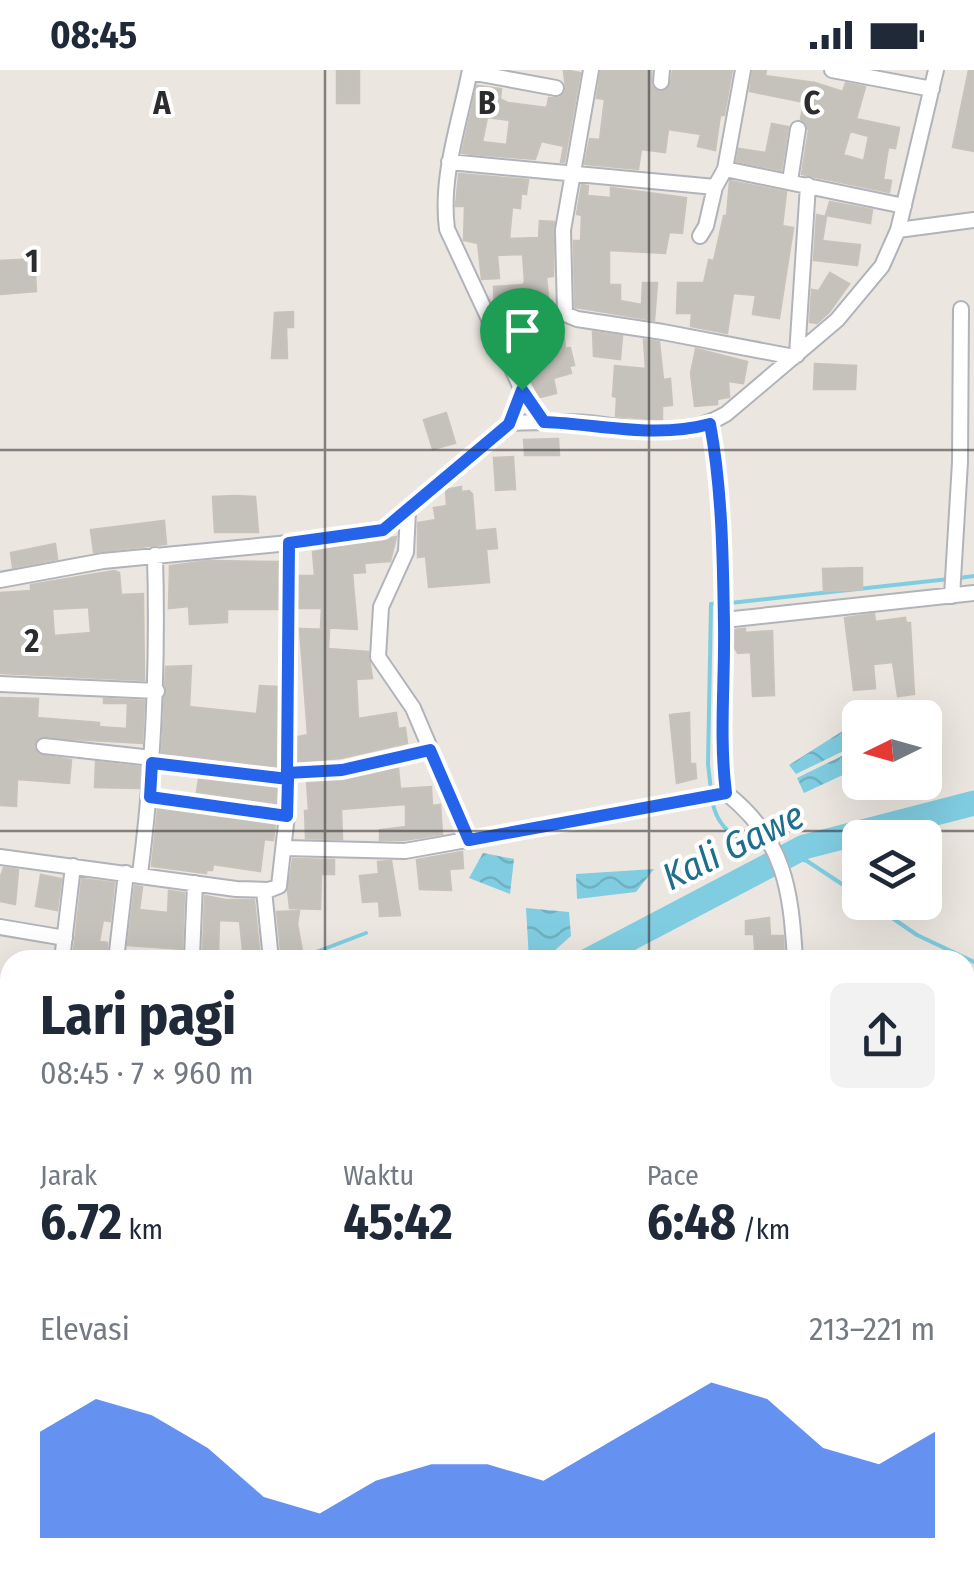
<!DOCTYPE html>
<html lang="id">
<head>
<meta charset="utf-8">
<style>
	body { margin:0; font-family:"Fira Sans Condensed",sans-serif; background:#f2f2f3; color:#1f2937; height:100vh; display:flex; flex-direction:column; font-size:38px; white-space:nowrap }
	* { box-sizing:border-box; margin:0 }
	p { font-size:32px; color:#747a83 }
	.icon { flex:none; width:55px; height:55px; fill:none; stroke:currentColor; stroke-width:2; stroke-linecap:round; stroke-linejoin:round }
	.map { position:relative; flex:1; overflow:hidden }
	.sheet { position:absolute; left:0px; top:880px; width:975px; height:642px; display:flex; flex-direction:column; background:#fff; border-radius:30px 30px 0 0; box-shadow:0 10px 40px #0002 }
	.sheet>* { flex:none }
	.needle { width:65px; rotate:265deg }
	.tools { position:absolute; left:842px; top:630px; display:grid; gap:20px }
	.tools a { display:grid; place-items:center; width:100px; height:100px; border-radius:15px; background:#fff; box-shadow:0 10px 40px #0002; font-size:50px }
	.pin { position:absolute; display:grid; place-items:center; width:85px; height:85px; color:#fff; margin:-102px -42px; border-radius:50% 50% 50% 0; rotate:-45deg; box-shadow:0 0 10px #0007 }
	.pin .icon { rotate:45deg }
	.round { display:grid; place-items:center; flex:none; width:105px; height:105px; border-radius:15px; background:#f2f2f3 }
	.summary { display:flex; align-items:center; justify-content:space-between; height:170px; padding:0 40px }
	h1 { font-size:55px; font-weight:700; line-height:75px }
	.figures { display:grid; grid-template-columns:repeat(3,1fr); gap:15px; height:170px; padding:10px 40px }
	.figures div { display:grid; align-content:center }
	.figures b { font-size:50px; font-weight:700 }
	.figures small { font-size:28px; font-weight:400 }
	.figures p { font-size:28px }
	.chart { height:280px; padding:20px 40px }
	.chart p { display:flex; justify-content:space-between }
	.chart svg { width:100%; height:180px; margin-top:10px; fill:#2563eb; opacity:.7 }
	.status { display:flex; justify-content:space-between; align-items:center; height:70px; padding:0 50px; background:#fff; direction:ltr }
	.status svg { height:28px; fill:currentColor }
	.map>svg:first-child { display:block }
</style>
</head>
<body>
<div class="status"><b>08:45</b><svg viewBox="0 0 49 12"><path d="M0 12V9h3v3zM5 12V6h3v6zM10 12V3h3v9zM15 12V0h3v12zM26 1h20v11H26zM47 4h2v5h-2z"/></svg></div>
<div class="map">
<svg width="974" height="1522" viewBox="0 0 974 1522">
	<defs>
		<pattern id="water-waves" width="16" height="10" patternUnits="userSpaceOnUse" patternTransform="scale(2.5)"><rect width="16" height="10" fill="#80cde1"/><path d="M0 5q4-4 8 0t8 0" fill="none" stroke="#6fb0c1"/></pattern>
	</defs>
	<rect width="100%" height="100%" fill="#ece6e0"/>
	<path fill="url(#water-waves)" d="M860,650V673L796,704L789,695Z
		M860,677V697L804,723L797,708Z
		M483,783L514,789L510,824L469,808Z
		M654,799L636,822L577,829L576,804Z
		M526,838L569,842L571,866L553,882L529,890Z
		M342,1512H456V1513L453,1522H346L341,1518Z"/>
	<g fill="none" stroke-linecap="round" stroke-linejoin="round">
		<path stroke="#80cde1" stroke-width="4" d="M959,508L974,506
			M730,533L949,509
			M711,720L708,694L711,534L721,533
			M712,729C717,762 740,771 767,779
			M781,783L807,791L860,826
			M869,832L917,865L974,892
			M295,890L366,863
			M0,956L10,955
			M0,1236L10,1245
			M634,1512L654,1522"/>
		<path stroke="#80cde1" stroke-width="25" d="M589,890L804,777L974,733
			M0,979L10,976"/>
	</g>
	<path fill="#c5c1bb" stroke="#c7c2ba" stroke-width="2.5" fill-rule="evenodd" d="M337,0H359V33H337Z
		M564,0L580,3L564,92H561L564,76L541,71L535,89L462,83L477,16L501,19L500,29L508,33L547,38L549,28H560L566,21ZM487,47L510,50L507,75L482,72Z
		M601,0H651V16L661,23L670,17L673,0H732L724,45H720L715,80L698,76L701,64L668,59L665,82L641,79L638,99L585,94L590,69L600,70L605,29L597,28Z
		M753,0H766L765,6L815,13L843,22L846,13L865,17L856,49L899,58L895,78L888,77L883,109L891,111L889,122L802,104L809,60L801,49L804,32L750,21ZM850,61L869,66L864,91L843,85Z
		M969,0H974V81L953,77Z
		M772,54L788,57L781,100L737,91L739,79L766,83Z
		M459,104L528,110L526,124L521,123L520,138L512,137L509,169L539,168L540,151L554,152L553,206L546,207L549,237L554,236L556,249L562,254L565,279L570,278L574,295L569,296L571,303L553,308L556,323L540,327L522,294L511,253L503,254L495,238L494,217L523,215L525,212L523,184L497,185L499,208L482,209L478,173L464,170L465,136H456Z
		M730,111L786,122L782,156L793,158L779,248L753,244L756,225L733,223L727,263L691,256L692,243H677L678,213H704L709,190L714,191L724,146H727Z
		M582,115L588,116L587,126L611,128V118L686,128L682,163L669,162L665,183L609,180V215H620V231L642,235L643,213H657L654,250L575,237L574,171H581L582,145L577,144Z
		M830,132L872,140L870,153L826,145Z
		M817,145L826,147L822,171L860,175L857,195L814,190Z
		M34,189L36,221L0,224V191Z
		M830,203L849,214L829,242L817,253L810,252L812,220L819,221Z
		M293,242V257H286L287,288H272L275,243Z
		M593,262L622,266L620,289L594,286Z
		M644,270L659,272L663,310L670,309L672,335L662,336V350L616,346L617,327L613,326L615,296L646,299Z
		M696,279L747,292L743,313L728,311L729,327L717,329V334L695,336L691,303Z
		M815,294L856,296L855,319H814Z
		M446,343L455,373L433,379L424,350Z
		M558,369L559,385H525L524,370Z
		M513,387L515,419L496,420L494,388Z
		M461,417V422L469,421L472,424L475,461L495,459L497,478L486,479L489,512L429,517L426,486L418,487V453L436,450L434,438L447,436L446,420Z
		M235,426L255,427L258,462H215L213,427Z
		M164,451L166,474L94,482L91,460Z
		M396,467L390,491L364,493L365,502L352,503L357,559L321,557L322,538H299V506H315L313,482Z
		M55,474L57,489L13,497L11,483Z
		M209,491L278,492V539H227V552L190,554L189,536L169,538L170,496Z
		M862,498V519L824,521L823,499Z
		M114,501L119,503L121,525L143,524L144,610L0,603V523L31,521V515ZM89,537L91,563L54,566L52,539Z
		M874,544L875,552L905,548L906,553H910L914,624L898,626L893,592L873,594L875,618L854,620L845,548Z
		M300,559L329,560L328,579L368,582L372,608L356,609L358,649L396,643L398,659L405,658L407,673L341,688L298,692V667L308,665Z
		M745,559V563L772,561L774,625L753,626L751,582L738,583L735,578V560Z
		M191,596L189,637L257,644L260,616L277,617V697L162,684L166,597Z
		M0,628L38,629L37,648L99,653V657L127,659L128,633H104V629L144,631L142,673L39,667L33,676L39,685L71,690L69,713L17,709L16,736L0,735Z
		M689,643L690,694H695L696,708L677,713L670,645Z
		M96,692L140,697L139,718L95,717Z
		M398,698L400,719L431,717L432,736L440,735L442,764L404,770H380V760L406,757V734L341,739L342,769L306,768L305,741H309L307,712L344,709Z
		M199,709L277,718L276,733L197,722Z
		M158,739L275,754L273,770L264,769L260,801L213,794L212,800H206V803L152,796Z
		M462,782L463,798L449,799L451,820L420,819L417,790Z
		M293,789L334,790V804H321L320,839L290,838L288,820Z
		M391,791L400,845L380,846L379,831L363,832L360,806L379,804L378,792Z
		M4,798L18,800L15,834L0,831V809Z
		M41,805L61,809L57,840L36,836Z
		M82,809L114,813L110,851L103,850L99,871L107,873L106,890H73Z
		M135,816L142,817L139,840L168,843L169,821L184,823L182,879L128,875Z
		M205,826L225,830H254L260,890H244L240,851L219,850L218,883H203Z
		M299,841L297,854L302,881L287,883L288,890H282L277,842Z
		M769,848L770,866H783L784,890H756L754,864H746V851Z"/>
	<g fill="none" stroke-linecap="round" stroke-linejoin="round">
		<g stroke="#b1b3bb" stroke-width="18">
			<path id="street" d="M470,0C460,52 440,106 447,159L522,320L543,352
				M591,0L563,160L565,244L577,249L663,262L794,287
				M832,0L932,19
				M470,2L556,18
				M661,12L662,0
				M449,92L715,117
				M725,99L904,136
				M790,111L798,59
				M898,160L974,150
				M700,166L706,156L715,117L725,99L743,0
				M797,285L808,115
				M710,354C722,418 723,488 724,554C725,611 719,666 726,723C785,769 791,821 795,890
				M408,441L406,482L381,537L378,587L413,638L469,770
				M0,510L103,491L289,473L383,459L509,353C535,352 562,351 588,353C637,358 680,371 726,344L837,250L882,196L898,160L936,0
				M952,526L960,392L961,239
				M724,550L974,523
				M0,614L157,621
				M44,676L152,688
				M151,693L287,709
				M287,703L342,699L430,681
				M150,727L287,745
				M285,778L405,781L726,723
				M0,787L236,819L269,820L279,816L287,745L289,473
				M140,804C154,697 158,593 155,485
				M264,820L271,890
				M0,857L65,868
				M192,887L195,813
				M62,890L73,796
				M116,890L126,803
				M965,971H974
				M0,1187H10
				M0,1253L10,1258
				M0,1334L10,1339
				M965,1345L974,1346
				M0,1440L10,1407
				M0,1491L10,1494
				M965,1507L974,1508
				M89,1512L129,1522
				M752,1512L753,1522
				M51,1522L54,1512
				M284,1522L287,1512"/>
		</g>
		<use href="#street" stroke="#fff" stroke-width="14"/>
	</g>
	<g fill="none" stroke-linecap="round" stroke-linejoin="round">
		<g stroke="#fff" stroke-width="20">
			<path id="route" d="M522,320L509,354L383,460L289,473L287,703L288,709L152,693L150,727L287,746L288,709L287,703L342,700L430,680L469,770L726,723C719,667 725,611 724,554C723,488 722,418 710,354C654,369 600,354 544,352L522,320"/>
		</g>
		<use href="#route" stroke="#2563eb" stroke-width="12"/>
	</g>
	<path fill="none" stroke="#2c2c2c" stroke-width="2.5" stroke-opacity="0.55" d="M325,0V890M649,0V890M0,380H974M0,761H974M0,1142H10M965,1142H974M325,1512V1522M649,1512V1522"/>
	<g text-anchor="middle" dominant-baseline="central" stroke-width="8" stroke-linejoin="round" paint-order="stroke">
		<g font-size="38" font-style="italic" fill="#1e6e8e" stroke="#fff">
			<text transform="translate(733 776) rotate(-26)">Kali Gawe</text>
		</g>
	</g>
	<g font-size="32" text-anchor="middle" font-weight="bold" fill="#2c2c2c" stroke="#fff" stroke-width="8" stroke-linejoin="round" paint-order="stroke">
		<text x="162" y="44">A</text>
		<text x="487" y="44">B</text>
		<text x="812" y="44">C</text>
		<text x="32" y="202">1</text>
		<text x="32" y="582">2</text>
	</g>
</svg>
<div class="tools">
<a><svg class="needle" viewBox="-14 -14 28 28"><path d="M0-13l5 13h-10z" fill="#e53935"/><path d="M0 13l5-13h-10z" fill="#747a83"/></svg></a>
<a><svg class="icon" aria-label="layers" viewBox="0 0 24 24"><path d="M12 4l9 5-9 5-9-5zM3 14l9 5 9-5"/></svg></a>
</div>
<div class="pin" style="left:522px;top:320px;background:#1e9e55"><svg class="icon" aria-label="arrive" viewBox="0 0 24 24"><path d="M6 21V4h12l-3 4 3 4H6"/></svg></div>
<section class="sheet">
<div class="summary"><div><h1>Lari pagi</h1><p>08:45 · 7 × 960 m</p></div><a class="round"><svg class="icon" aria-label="share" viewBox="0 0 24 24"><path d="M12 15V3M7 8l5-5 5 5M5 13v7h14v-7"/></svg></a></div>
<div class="figures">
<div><p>Jarak</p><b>6.72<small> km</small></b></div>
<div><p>Waktu</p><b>45:42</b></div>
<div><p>Pace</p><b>6:48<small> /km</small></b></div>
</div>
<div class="chart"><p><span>Elevasi</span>213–221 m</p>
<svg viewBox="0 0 160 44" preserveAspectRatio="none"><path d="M0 44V18L10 10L20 14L30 22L40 34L50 38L60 30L70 26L80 26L90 30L100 22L110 14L120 6L130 10L140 22L150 26L160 18V44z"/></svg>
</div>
</section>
</div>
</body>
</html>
